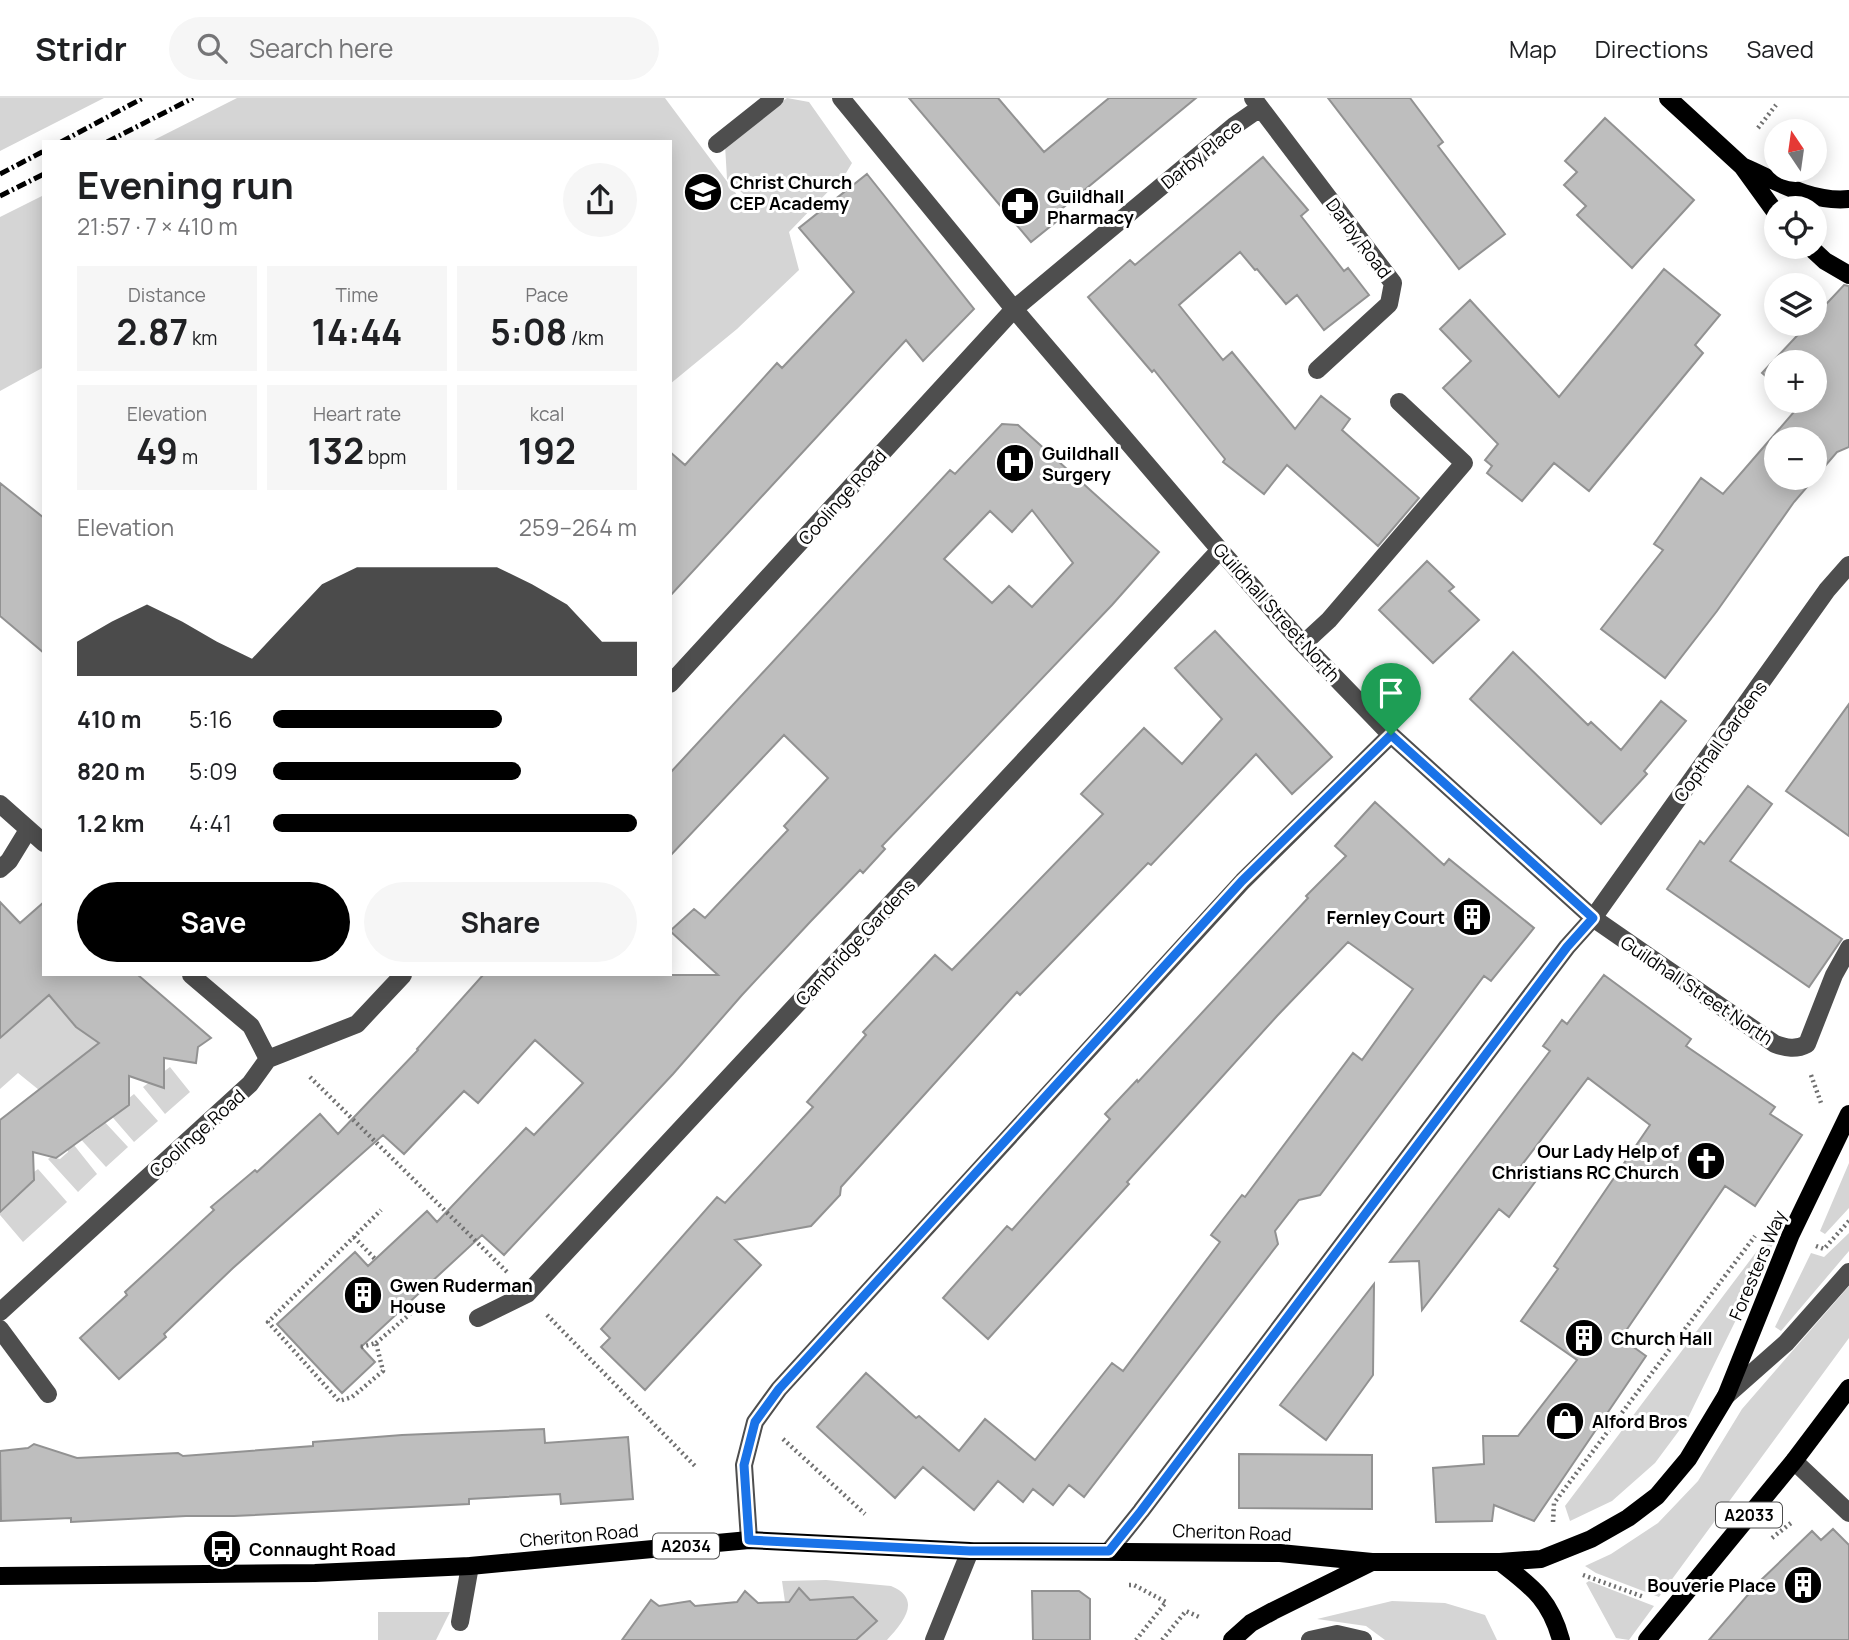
<!DOCTYPE html>
<html lang="en">
<head>
<meta charset="utf-8">
<style>
	body { margin:0; font-family:Manrope,sans-serif; background:#f6f6f6; color:#202124; height:100vh; display:flex; flex-direction:column; font-size:26px; white-space:nowrap }
	* { box-sizing:border-box; margin:0 }
	p { font-size:23px; color:#757577 }
	.icon { flex:none; width:38px; height:38px; fill:none; stroke:currentColor; stroke-width:2; stroke-linecap:round; stroke-linejoin:round }
	.map { position:relative; flex:1; overflow:hidden }
	.drawer { position:absolute; left:42px; top:42px; width:630px; height:836px; display:flex; flex-direction:column; background:#fff; border-radius:0px; box-shadow:0 4px 18px #0003 }
	.drawer>* { flex:none }
	.needle { width:46px; rotate:347deg }
	.tools { position:absolute; left:1764px; top:21px; display:grid; gap:14px }
	.tools a { display:grid; place-items:center; width:63px; height:63px; border-radius:50%; background:#fff; box-shadow:0 4px 18px #0003; font-size:35px }
	.pin { position:absolute; display:grid; place-items:center; width:60px; height:60px; color:#fff; margin:-72px -30px; border-radius:50% 50% 50% 0; rotate:-45deg; box-shadow:0 0 7px #0007 }
	.pin .icon { rotate:45deg }
	.round { display:grid; place-items:center; flex:none; width:74px; height:74px; border-radius:37px; background:#f6f6f6 }
	.head { display:flex; align-items:center; justify-content:space-between; height:119px; padding:0 35px }
	h1 { font-size:38px; font-weight:700; line-height:52px }
	.figures { display:grid; grid-template-columns:repeat(3,1fr); gap:10px; height:119px; padding:7px 35px }
	.figures div { display:grid; align-content:center; border-radius:0px; background:#f6f6f6; text-align:center }
	.figures b { font-size:35px; font-weight:700 }
	.figures small { font-size:19px; font-weight:400 }
	.figures p { font-size:19px }
	.chart { height:196px; padding:14px 35px }
	.chart p { display:flex; justify-content:space-between }
	.chart svg { width:100%; height:126px; margin-top:7px; fill:#000; opacity:.7 }
	.button { display:flex; gap:14px; margin-top:auto; padding:14px 35px }
	.button a { flex:1; height:80px; border-radius:42px; background:#000; color:#fff; font-size:28px; font-weight:700; line-height:80px; text-align:center }
	.button a+a { background:#f6f6f6; color:#202124 }
	ul { padding:0 35px; list-style:none; font-size:23px }
	li { display:grid; grid-template-columns:112px 84px 1fr; align-items:center; height:52px }
	li i { height:18px; border-radius:9px; background:#000 }
	header { display:flex; align-items:center; gap:42px; box-sizing:border-box; height:98px; padding:0 35px; background:#fff; border-bottom:2px solid #e0e0e0 }
	header strong { font-size:33px }
	nav { display:flex; gap:38px; margin-inline-start:auto; font-size:24px }
	.search { width:490px; height:63px; background:#f6f6f6; display:flex; align-items:center; gap:18px; box-sizing:border-box; padding:0 24px; border-radius:38px; color:#757577; font-size:26px }
	.map>svg:first-child { display:block }
</style>
</head>
<body>
<header>
<strong>Stridr</strong>
<div class="search"><svg class="icon" aria-label="search" viewBox="0 0 24 24"><circle cx="10" cy="10" r="6"/><path d="M15 15l6 6"/></svg>Search here</div>
<nav><a>Map</a><a>Directions</a><a>Saved</a></nav>
</header>
<div class="map">
<svg width="1849" height="1542" viewBox="0 0 1849 1542">
	<rect width="100%" height="100%" fill="#fff"/>
	<path fill="#d5d5d5" d="M0,0H104L0,53Z
		M237,0H665L746,109L751,103L727,81L725,47L787,0L809,4L852,65L846,75L789,134L799,172L737,231L670,286V44H150Z
		M44,97V269L0,293V119Z
		M0,866L38,884L135,921L39,992L18,975L0,991Z
		M170,969L190,994L165,1016L143,989Z
		M134,996L158,1023L134,1044L108,1014L113,1011L121,1013L129,1007V1000Z
		M101,1020L128,1049L106,1069L77,1037L80,1035L88,1038L98,1031L97,1022Z
		M70,1042L97,1076L78,1094L48,1061L51,1059L60,1061L68,1054L67,1045Z
		M1849,1065V1110L1825,1136L1820,1133Z
		M38,1071L67,1104L23,1144L0,1117V1108L6,1109L14,1101L12,1093L19,1088L26,1089L34,1082V1074Z
		M1849,1135V1153L1781,1233L1775,1229L1811,1155L1824,1159Z
		M1776,1140L1687,1322L1655,1365L1612,1403L1570,1423L1565,1408L1757,1153Z
		M1849,1188V1240L1659,1499L1596,1475L1585,1468L1611,1456L1658,1425L1698,1383L1742,1311Z
		M826,1482L891,1488C923,1501 903,1525 887,1542H856L877,1523L853,1499L810,1502L805,1496L793,1498L789,1504H785L782,1483Z
		M1589,1483L1654,1508L1629,1542L1616,1540L1586,1485Z
		M1392,1503L1445,1505L1485,1517L1497,1542H1385L1366,1528L1317,1521Z
		M378,1514H450L436,1542H378Z"/>
	<path fill="#bebebe" stroke="#929292" stroke-width="2" fill-rule="evenodd" d="M909,0H998L1044,54L1109,0H1196L1053,118L1057,123L1031,144Z
		M1328,0H1410L1443,44L1438,48L1505,136L1459,171Z
		M1605,20L1694,102L1632,170L1577,117L1586,108L1564,87L1577,74L1565,63Z
		M1263,59L1308,112L1301,118L1344,173L1348,170L1369,197L1324,232L1297,197L1286,206L1257,171L1255,172L1240,154L1179,207L1223,262L1232,254L1295,331L1321,298L1350,321L1342,332L1419,400L1378,448L1287,367L1264,396L1223,364L1225,361L1154,272L1152,274L1088,199L1130,162L1135,167Z
		M867,76L974,211L923,263L906,242L670,498V354L685,367L777,265L782,270L854,194L799,130Z
		M1664,171L1720,217L1695,247L1703,255L1589,393L1554,365L1522,403L1487,375L1492,368L1485,362L1498,346L1443,290L1471,263L1440,231L1470,202L1559,299Z
		M1844,187L1849,188V349L1837,354L1794,404L1717,513L1665,580L1601,531L1663,452L1654,446L1701,380L1723,396L1800,307L1795,303H1815V264H1776V287L1762,275L1808,226H1815V218ZM1776,341H1815V380H1776Z
		M1002,326L1018,327L1159,454L1112,507L882,748L885,751L863,775L860,772L811,823L742,897L673,976L504,1157L482,1137L361,1249L375,1264L342,1295L277,1226L355,1154L368,1168L427,1113L437,1124L526,1030L534,1037L583,985L535,942L478,1005L464,993L404,1056L383,1037L233,1170L164,1236L166,1239L119,1281L80,1240L127,1197L125,1194L214,1112L211,1109L255,1072L257,1074L320,1016L338,1036L418,952L417,951L483,877H718L670,833L694,811L705,820L788,732L784,728L828,680L784,637L670,758V675L950,372L955,376ZM1032,412L1073,465L1032,509L1009,488L992,505L944,461L990,413L1012,434Z
		M0,385L44,420V555L0,518Z
		M1427,463L1454,489L1449,493L1479,522L1433,565L1379,512Z
		M1215,533L1332,659L1292,696L1256,656L1151,767L1148,765L1020,897L1017,894L841,1089L840,1097L811,1128L735,1142L761,1167L645,1292L601,1249L610,1240L601,1231L717,1099L725,1105L813,1009L807,1004L866,937L863,934L935,857L952,872L1103,716L1081,696L1144,630L1182,666L1222,621L1175,570Z
		M1513,554L1588,627L1591,624L1621,652L1661,603L1686,623L1644,673L1647,676L1601,726L1470,601Z
		M1849,606V738L1786,693Z
		M1748,688L1772,706L1730,763L1842,841L1809,889L1667,791L1700,743L1704,746Z
		M1375,704L1444,767L1449,761L1534,830L1491,883L1484,878L1320,1097L1299,1102L1275,1133L1278,1146L1084,1399L1069,1387L1053,1407L1033,1391L1023,1404L998,1383L974,1412L923,1369L895,1400L817,1329L866,1275L916,1320L919,1318L959,1353L985,1321L1035,1362L1112,1265L1123,1273L1220,1144L1211,1137L1242,1097L1245,1099L1353,955L1362,962L1413,891L1348,844L1277,918L1127,1084L1129,1086L988,1241L943,1200L1007,1128L1012,1132L1110,1021L1105,1016L1137,982L1138,984L1308,800L1306,798L1346,758L1335,748Z
		M0,804L20,825L44,804V877H138L211,940L198,949L196,965L164,960V990L129,978V1007L56,1060L33,1054L34,1082L0,1114V1022L99,945L76,929L49,897L0,940Z
		M1604,877L1691,941L1686,948L1775,1009L1770,1016L1802,1037L1755,1108L1725,1088L1621,1240L1646,1258L1534,1423L1494,1407L1492,1423L1436,1424L1433,1370L1484,1366L1483,1338H1518L1577,1262L1521,1223L1558,1171L1554,1168L1650,1027L1588,980L1518,1072L1535,1084L1509,1119L1499,1111L1422,1212L1419,1163L1390,1164L1550,953L1543,948L1562,922L1567,926Z
		M1374,1186L1373,1277L1326,1342L1280,1307Z
		M544,1331L545,1345L628,1339L633,1401L561,1406L560,1396L469,1401V1406L234,1418H186L71,1424V1420L1,1423L0,1353L28,1350L34,1346L77,1360L178,1355L183,1358L313,1348V1344L402,1337Z
		M1239,1356L1372,1357V1411L1239,1410Z
		M1833,1431L1849,1447V1542H1709L1759,1484L1812,1433L1821,1442Z
		M799,1490L810,1502L853,1499L877,1523L856,1542H622L651,1502L659,1508L690,1503L695,1508L737,1504L745,1493L758,1505L789,1504Z
		M1032,1493H1079L1090,1501V1542H1033Z"/>
	<g fill="none" stroke-linecap="round" stroke-linejoin="round">
		<path stroke="#707070" stroke-width="4.5" stroke-dasharray="2 3.5" stroke-linecap="butt" d="M1758,30L1776,7
			M1811,977L1821,1005
			M310,979L507,1174
			M354,1139L375,1161
			M1816,1148L1824,1151L1849,1123
			M547,1217L696,1369
			M376,1245L417,1210L426,1215
			M361,1249L376,1245L383,1273L352,1299L339,1303L268,1224L381,1112
			M783,1341L865,1416
			M1553,1424L1554,1405L1755,1138
			M1772,1440L1791,1425
			M1583,1477L1644,1499
			M1129,1487H1134L1166,1504L1136,1542
			M1162,1542L1186,1513L1199,1519"/>
		<path stroke="#4e4e4e" stroke-width="18" d="M841,0L1014,211L1220,452L1303,546L1391,637L1593,820L1775,946C1786,950 1796,952 1807,946L1834,877L1849,850
			M1253,0L1393,185L1389,206L1317,272
			M717,46L775,0
			M1303,546L1329,522L1464,365L1399,304
			M670,586L1014,211L1234,28L1260,10
			M0,706L44,745
			M0,771L9,763L28,732
			M191,877L251,928L268,961
			M0,1214L250,986L268,961L357,926L403,877
			M478,1220L527,1196L1220,452
			M0,1231L48,1296
			M1726,1298L1786,1245L1849,1174
			M1794,1363L1849,1415
			M749,1442L744,1367L755,1324L779,1291L1243,783L1391,637
			M1109,1453L1141,1413L1567,849L1593,820L1827,492L1849,467
			M460,1524L470,1468
			M934,1542L970,1453
			M1310,1542L1337,1536L1363,1542"/>
		<path stroke="#000" stroke-width="18" d="M1668,0L1742,68L1776,115
			M1742,68C1776,83 1812,105 1849,101
			M1810,149L1825,163L1849,177
			M1500,1464C1532,1489 1550,1501 1561,1542
			M0,1478L315,1475L470,1468L749,1442L970,1453L1280,1455L1372,1464
			M1232,1542L1251,1525L1273,1513L1372,1464H1500L1541,1461L1591,1441L1628,1420L1657,1398L1688,1361L1726,1298L1791,1136L1849,1016
			M1647,1542L1794,1363L1849,1290"/>
		<path stroke="#000" stroke-width="5" stroke-dasharray="10 3.5 2 3.5" stroke-linecap="butt" d="M61,44L143,0
			M107,44L193,0
			M0,76L44,53
			M0,98L44,76"/>
	</g>
	<g fill="none" stroke-linecap="round" stroke-linejoin="round">
		<g stroke="#fff" stroke-width="14">
			<path id="route" d="M1391,637L1593,820L1567,849L1141,1413L1109,1453H970L749,1442L744,1367L755,1324L779,1291L1242,783Z"/>
		</g>
		<use href="#route" stroke="#1a73e8" stroke-width="9"/>
	</g>
	<defs>
		<g id="school-disc" transform="scale(2.0125)"><circle r="9.5" fill="#000" stroke="#fff"/><path d="M0-5L7-2L0 1L-7-2ZM-4 1L0 2.5L4 1V4Q0 6-4 4Z" fill="#fff"/></g>
		<g id="pharmacy-disc" transform="scale(2.0125)"><circle r="9.5" fill="#000" stroke="#fff"/><path d="M-2-6h4v4h4v4h-4v4h-4v-4h-4v-4h4Z" fill="#fff"/></g>
		<g id="hospital-disc" transform="scale(2.0125)"><circle r="9.5" fill="#000" stroke="#fff"/><path d="M-5-5h3v3.5h4V-5h3V5h-3V1.5h-4V5h-3Z" fill="#fff"/></g>
		<g id="building-disc" transform="scale(2.0125)"><circle r="9.5" fill="#000" stroke="#fff"/><path d="M-4-6H4V6H1V3H-1V6H-4ZM-2.5-4.3h1.7v1.8h-1.7ZM.8-4.3h1.7v1.8H.8ZM-2.5-1h1.7V.8h-1.7ZM.8-1h1.7V.8H.8Z" fill="#fff"/></g>
		<g id="church-disc" transform="scale(2.0125)"><circle r="9.5" fill="#000" stroke="#fff"/><path d="M-1.2-6h2.4v3.5h3.3v2.4h-3.3V6h-2.4V-.1h-3.3v-2.4h3.3Z" fill="#fff"/></g>
		<g id="shop-disc" transform="scale(2.0125)"><circle r="9.5" fill="#000" stroke="#fff"/><path d="M-5-2.5h2.3a2.7 3.5 0 0 1 5.4 0H5L5.5 6h-11ZM-1.5-2.5h3a1.5 2.3 0 0 0-3 0Z" fill="#fff"/></g>
		<g id="bus-disc" transform="scale(2.0125)"><circle r="9.5" fill="#000" stroke="#fff"/><path d="M-5-6H5V4H4V6H2V4H-2V6H-4V4H-5ZM-3.5-4V0h7V-4ZM-3.5 1.2v1.5H-2V1.2ZM2 1.2v1.5H3.5V1.2Z" fill="#fff"/></g>
	</defs>
	<g fill-rule="evenodd">
		<use href="#school-disc" x="703" y="94"/>
		<use href="#pharmacy-disc" x="1020" y="108"/>
		<use href="#hospital-disc" x="1015" y="365"/>
		<use href="#building-disc" x="1472" y="819"/>
		<use href="#church-disc" x="1706" y="1063"/>
		<use href="#building-disc" x="363" y="1197"/>
		<use href="#building-disc" x="1584" y="1240"/>
		<use href="#shop-disc" x="1565" y="1323"/>
		<use href="#bus-disc" x="222" y="1451"/>
		<use href="#building-disc" x="1803" y="1487"/>
	</g>
	<g text-anchor="middle" dominant-baseline="central" stroke-width="6" stroke-linejoin="round" paint-order="stroke">
		<g fill="#fff" stroke="#4c4c4c" stroke-width="2">
			<rect x="1716" y="1404.5" width="66" height="25" rx="5"/>
			<rect x="653" y="1435.5" width="66" height="25" rx="5"/>
		</g>
		<g font-size="16" font-weight="bold" fill="#000">
			<text x="1749" y="1417">A2033</text>
			<text x="686" y="1448">A2034</text>
		</g>
		<g font-size="18" fill="#000" stroke="#fff">
			<text transform="translate(1201 56) rotate(-39)">Darby Place</text>
			<text transform="translate(1359 140) rotate(53)">Darby Road</text>
			<text transform="translate(842 399) rotate(-48)">Coolinge Road</text>
			<text transform="translate(1277 514) rotate(48)">Guildhall Street North</text>
			<text transform="translate(1720 643) rotate(-54)">Copthall Gardens</text>
			<text transform="translate(855 844) rotate(-47)">Cambridge Gardens</text>
			<text transform="translate(1697 892) rotate(34)">Guildhall Street North</text>
			<text transform="translate(197 1035) rotate(-42)">Coolinge Road</text>
			<text transform="translate(1757 1167) rotate(-67)">Foresters Way</text>
			<text transform="translate(1232 1434) rotate(2)">Cheriton Road</text>
			<text transform="translate(579 1437) rotate(-5)">Cheriton Road</text>
		</g>
		<g font-size="18" font-weight="bold" fill="#000" stroke="#fff" text-anchor="start">
			<text x="730" y="84">Christ Church<tspan x="730" dy="21">CEP Academy</tspan></text>
			<text x="1047" y="98">Guildhall<tspan x="1047" dy="21">Pharmacy</tspan></text>
			<text x="1042" y="355">Guildhall<tspan x="1042" dy="21">Surgery</tspan></text>
			<text x="1445" y="819" text-anchor="end">Fernley Court</text>
			<text x="1679" y="1053" text-anchor="end">Our Lady Help of<tspan x="1679" dy="21">Christians RC Church</tspan></text>
			<text x="390" y="1187">Gwen Ruderman<tspan x="390" dy="21">House</tspan></text>
			<text x="1611" y="1240">Church Hall</text>
			<text x="1592" y="1323">Alford Bros</text>
			<text x="249" y="1451">Connaught Road</text>
			<text x="1776" y="1487" text-anchor="end">Bouverie Place</text>
		</g>
	</g>
</svg>
<div class="tools">
<a><svg class="needle" viewBox="-14 -14 28 28"><path d="M0-13l5 13h-10z" fill="#e53935"/><path d="M0 13l5-13h-10z" fill="#757577"/></svg></a>
<a><svg class="icon" aria-label="locate" viewBox="0 0 24 24"><circle cx="12" cy="12" r="6"/><path d="M12 2v4M12 18v4M2 12h4M18 12h4"/></svg></a>
<a><svg class="icon" aria-label="layers" viewBox="0 0 24 24"><path d="M12 4l9 5-9 5-9-5zM3 14l9 5 9-5"/></svg></a>
<a>+</a>
<a>−</a>
</div>
<div class="pin" style="left:1391px;top:637px;background:#1e9e55"><svg class="icon" aria-label="arrive" viewBox="0 0 24 24"><path d="M6 21V4h12l-3 4 3 4H6"/></svg></div>
<section class="drawer">
<div class="head"><div><h1>Evening run</h1><p>21:57 · 7 × 410 m</p></div><a class="round"><svg class="icon" aria-label="share" viewBox="0 0 24 24"><path d="M12 15V3M7 8l5-5 5 5M5 13v7h14v-7"/></svg></a></div>
<div class="figures">
<div><p>Distance</p><b>2.87<small> km</small></b></div>
<div><p>Time</p><b>14:44</b></div>
<div><p>Pace</p><b>5:08<small> /km</small></b></div>
</div>
<div class="figures">
<div><p>Elevation</p><b>49<small> m</small></b></div>
<div><p>Heart rate</p><b>132<small> bpm</small></b></div>
<div><p>kcal</p><b>192</b></div>
</div>
<div class="chart"><p><span>Elevation</span>259–264 m</p>
<svg viewBox="0 0 160 44" preserveAspectRatio="none"><path d="M0 44V32L10 25L20 19L30 25L40 32L50 38L60 25L70 12L80 6L90 6L100 6L110 6L120 6L130 12L140 19L150 32L160 32V44z"/></svg>
</div>
<ul>
<li><b>410 m</b>5:16<i style="width:63%"></i></li>
<li><b>820 m</b>5:09<i style="width:68%"></i></li>
<li><b>1.2 km</b>4:41<i style="width:100%"></i></li>
</ul>
<div class="button"><a>Save</a><a>Share</a></div>
</section>
</div>
</body>
</html>
